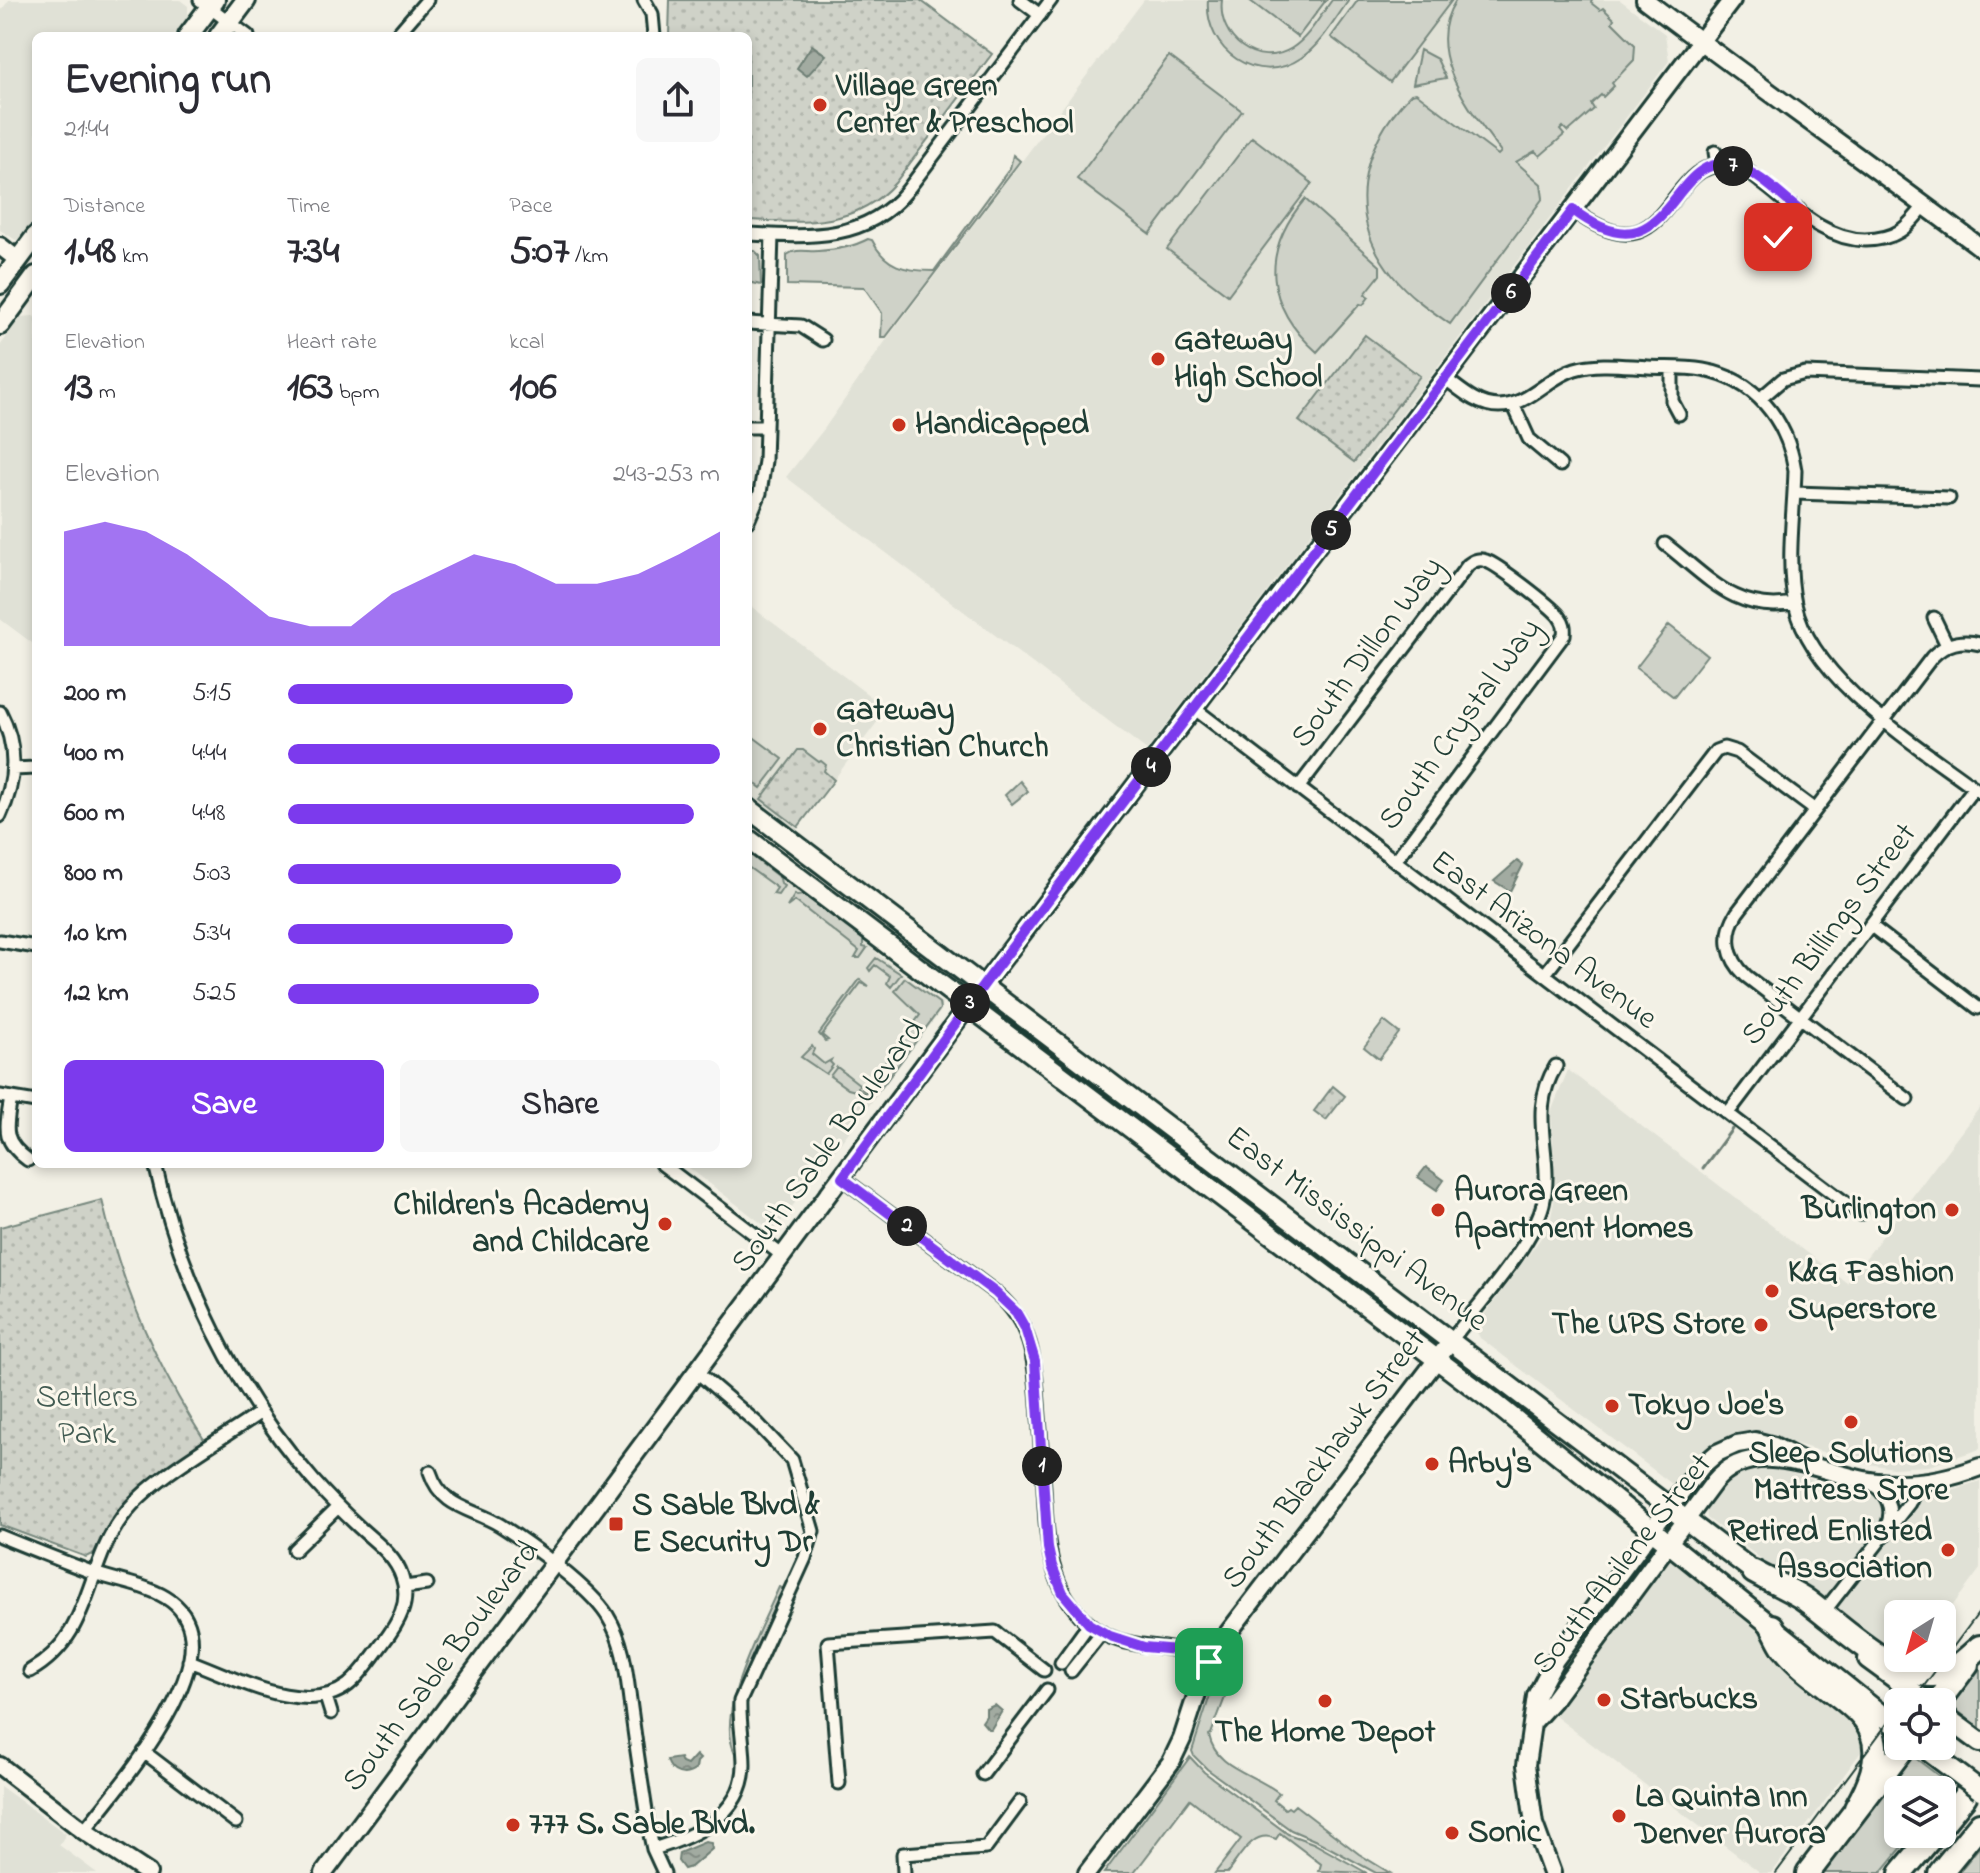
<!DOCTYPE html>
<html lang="en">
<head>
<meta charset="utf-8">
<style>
	body { margin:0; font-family:"Indie Flower",sans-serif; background:#f7f7f7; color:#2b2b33; height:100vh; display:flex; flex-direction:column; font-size:30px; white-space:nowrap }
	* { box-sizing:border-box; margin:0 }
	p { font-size:26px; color:#7c7c81 }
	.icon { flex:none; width:44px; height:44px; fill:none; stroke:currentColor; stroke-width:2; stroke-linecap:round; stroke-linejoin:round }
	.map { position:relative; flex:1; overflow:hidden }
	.side { position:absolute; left:32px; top:32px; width:720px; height:1136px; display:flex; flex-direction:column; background:#fff; border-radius:12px; box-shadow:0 4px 12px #0003 }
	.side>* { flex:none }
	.needle { width:52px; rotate:217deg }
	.fabs { position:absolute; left:1884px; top:1600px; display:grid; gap:16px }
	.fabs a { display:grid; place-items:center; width:72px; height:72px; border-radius:12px; background:#fff; box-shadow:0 4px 12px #0003; font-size:40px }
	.pin { position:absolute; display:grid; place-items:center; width:68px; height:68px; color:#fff; margin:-34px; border-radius:16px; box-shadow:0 4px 12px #0006 }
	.km { position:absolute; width:40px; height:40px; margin:-20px; border-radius:50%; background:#222; color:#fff; font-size:22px; line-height:40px; text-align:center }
	.round { display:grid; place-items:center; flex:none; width:84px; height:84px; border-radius:12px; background:#f7f7f7 }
	.summary { display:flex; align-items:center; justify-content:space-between; height:136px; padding:0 32px }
	h1 { font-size:44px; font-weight:800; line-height:60px }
	.figures { display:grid; grid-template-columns:repeat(3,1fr); gap:12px; height:136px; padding:8px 32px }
	.figures div { display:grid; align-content:center }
	.figures b { font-size:40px; font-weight:800 }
	.figures small { font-size:22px; font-weight:400 }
	.figures p { font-size:22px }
	.chart { height:224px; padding:16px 32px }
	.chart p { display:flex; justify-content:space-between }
	.chart svg { width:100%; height:144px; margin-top:8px; fill:#7c3aed; opacity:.7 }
	.cta { display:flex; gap:16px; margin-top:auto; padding:16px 32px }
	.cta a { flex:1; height:92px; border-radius:12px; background:#7c3aed; color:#fff; font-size:32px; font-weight:800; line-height:92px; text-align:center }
	.cta a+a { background:#f7f7f7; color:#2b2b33 }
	ul { padding:0 32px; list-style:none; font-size:26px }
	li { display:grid; grid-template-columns:128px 96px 1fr; align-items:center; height:60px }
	li i { height:20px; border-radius:10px; background:#7c3aed }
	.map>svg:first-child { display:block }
</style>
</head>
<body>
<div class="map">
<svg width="1980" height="1873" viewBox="0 0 1980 1873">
	<defs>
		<pattern id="park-dots" width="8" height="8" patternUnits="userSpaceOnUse" patternTransform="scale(2)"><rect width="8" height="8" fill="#cfd2c8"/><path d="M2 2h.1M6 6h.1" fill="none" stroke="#b1b5ac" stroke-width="1.8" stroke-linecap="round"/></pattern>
		<pattern id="water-ripples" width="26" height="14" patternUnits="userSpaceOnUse" patternTransform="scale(2)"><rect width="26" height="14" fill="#a2aba1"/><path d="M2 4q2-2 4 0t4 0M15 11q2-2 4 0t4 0" fill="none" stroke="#838c84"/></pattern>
	</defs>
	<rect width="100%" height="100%" fill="#f2f0e5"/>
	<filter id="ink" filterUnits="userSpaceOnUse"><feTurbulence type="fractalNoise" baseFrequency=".0125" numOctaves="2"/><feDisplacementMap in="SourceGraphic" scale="16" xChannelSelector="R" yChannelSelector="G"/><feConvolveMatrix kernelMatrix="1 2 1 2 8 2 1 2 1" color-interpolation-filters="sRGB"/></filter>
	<g filter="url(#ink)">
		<path fill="#e0e1d6" d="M9,0H180L188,6V16L173,36H36V218L22,237L16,240L0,230V12Z
			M1144,0H1620L1665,34L1669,61L1147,750L786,477L824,429L889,336Z
			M33,316L36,318V646L0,619V346L21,317Z
			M748,604L887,709L796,830L748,794Z
			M748,853L864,938L879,955L942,1003L940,1012L775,1229L765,1226L684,1164H748Z
			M1568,1070L1847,1283L1980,1107V1449L1929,1466L1893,1468L1851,1461L1778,1438L1749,1432L1733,1435L1721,1442L1700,1456L1679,1480L1672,1484L1480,1338L1476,1330L1479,1322L1549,1227L1556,1191L1551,1112Z
			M1769,1466L1858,1494L1895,1498L1942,1493L1980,1481V1569L1942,1620V1614H1898V1657L1871,1642L1707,1518L1706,1508L1727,1479L1750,1468Z
			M1670,1555L1841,1688L1869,1741L1772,1873H1761L1555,1716Z
			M0,1786L66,1834L59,1845L97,1873H0Z"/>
		<path fill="#cfd2c8" stroke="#77887e" stroke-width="2" d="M1208,0H1222C1217,38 1257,70 1292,48C1309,37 1320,16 1332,0H1349C1335,19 1321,45 1301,58C1257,88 1204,50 1208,0Z
			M1249,0H1326L1298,37Z
			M1358,0H1452L1390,82L1331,37Z
			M1456,0H1592L1591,3L1600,10L1603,8L1614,19L1612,22L1635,45L1634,60L1612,83L1614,86L1603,97L1601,95L1591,104L1594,109L1568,132L1563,127L1560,130L1564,135L1540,156L1535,151L1516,162L1541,184L1543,198L1450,324C1430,310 1409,296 1393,276C1344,216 1360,146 1411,94L1416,93L1498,155L1501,152C1471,110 1421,53 1456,0Z
			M1420,50L1437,59L1446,78L1413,84Z
			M1169,56L1242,111L1150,234L1077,179Z
			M1252,137L1312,183L1228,295L1167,249Z
			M1013,155L1020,161L886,337H881L882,313L864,287L787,285V255C796,248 807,252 818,251C835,250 853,247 868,239L872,240C885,267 905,271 934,271L1010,168Z
			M1305,199L1380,266V275L1365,294L1369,297L1363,305L1360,304L1317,352C1265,306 1260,252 1305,199Z
			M748,251H755L760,256L761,285L748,282Z
			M1669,625L1707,655L1674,697L1636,668Z
			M748,733L783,759L761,788L748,778Z
			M748,853L780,878L781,884L784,886L778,895L773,894L777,888L748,867Z
			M795,894L797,896L804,895L863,939V947L867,948L860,958H855L859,951L795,901L787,907Z
			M876,958L901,974L891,987L887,983L890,976L875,965L870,971L868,968Z
			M905,978L939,1003L940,1009L881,1088L867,1094L848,1089L830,1076L837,1067L859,1084L858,1087L865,1092L874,1089L879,1071L920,1015L895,991Z
			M860,979L869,986L861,983L822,1035L828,1040L825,1041L819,1034Z
			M1384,1021L1399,1033L1379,1059L1364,1047Z
			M812,1046L814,1049L812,1054L824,1064L831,1060L830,1062L833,1065L826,1074L801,1057Z
			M779,1587L785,1589L778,1598L735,1701V1753C714,1712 762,1627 779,1587Z
			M1980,1664V1728L1951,1706V1702Z
			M1227,1665L1232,1672V1679L1211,1734L1209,1735C1216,1769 1252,1772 1279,1793L1274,1800L1285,1809L1288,1807L1291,1809L1295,1805L1359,1854L1390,1873H1376L1319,1842L1291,1830L1207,1769L1194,1756L1192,1751L1215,1680L1218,1678L1221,1667Z
			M1910,1754L1952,1786L1942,1799V1790H1898V1834H1913L1881,1873H1818Z
			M1190,1757L1204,1772L1288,1834L1313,1843L1367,1873L1319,1871L1321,1864L1280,1833L1276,1839C1253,1828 1240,1857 1227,1873H1215L1241,1839L1190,1799L1134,1873H1104Z
			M1980,1846V1873H1958Z"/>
		<path fill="url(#park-dots)" stroke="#77887e" stroke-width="2" d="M670,0H920L992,54L895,183C855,228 802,223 748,220V36H669Z
			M1365,335L1420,376L1354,462L1299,421Z
			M798,750H803L819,762L821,761L826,765L824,771L834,780L798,827L761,799Z
			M1020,781L1028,791L1012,804L1005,795Z
			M1333,1086L1345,1096L1326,1120L1314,1111Z
			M102,1200C122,1288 156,1366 205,1441C152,1477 121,1491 94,1553L86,1557L0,1525V1227Z"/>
		<path fill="url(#water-ripples)" stroke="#6e7f75" stroke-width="2" d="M812,45L826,55L807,76L797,68Z
			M1517,861L1523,865L1510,891L1494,881Z
			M1426,1167L1444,1180L1437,1190L1418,1177Z
			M995,1705L1002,1711L991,1729H988L982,1722L986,1716V1709Z
			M696,1755L700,1759L697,1762L696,1769C685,1778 671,1774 667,1760L680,1758L682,1763L687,1765Z
			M705,1842L711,1843L712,1849L691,1867L684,1869L678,1861L679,1853Z"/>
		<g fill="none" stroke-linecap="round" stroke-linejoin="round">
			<path stroke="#6e7f75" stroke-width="3" d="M1703,1168L1732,1129"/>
			<g stroke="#1f3d34" stroke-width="17">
				<path id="street" d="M200,0L248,36
					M644,0L652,14L654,36
					M1020,0L1040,15
					M396,36L427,0
					M1715,152L1717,165
					M1573,210C1672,284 1663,157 1729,165C1742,166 1751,174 1761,182C1792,205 1824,240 1865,240C1897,239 1906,229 1925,205
					M748,234C806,237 865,242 906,192L1051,0
					M1778,237L1799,210
					M748,323L801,326L823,340
					M1672,368V401L1679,414
					M1446,379C1462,391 1478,406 1499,406C1528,406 1548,377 1575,369C1598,362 1624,366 1648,367C1666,368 1685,367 1703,370C1755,379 1787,420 1795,470C1794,513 1786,562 1795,604C1812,682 1919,746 1980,792
					M1761,398L1783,379L1805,373L1980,380
					M1513,404L1529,439L1560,465
					M748,427H766
					M1795,493L1949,498
					M748,521L760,493L765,461L772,235
					M1665,544C1708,577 1736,614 1794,603
					M1934,618L1947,645
					M1195,709L1860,1214
					M0,712C18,746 16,782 0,816
					M13,769L36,768
					M1298,788L1468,565C1473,561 1479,558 1486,561C1497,564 1551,606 1559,616C1564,623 1565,627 1564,635L1395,861
					M1870,925L1978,1008
					M0,941L36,947
					M1545,974L1716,751L1724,748L1737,752L1815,810
					M0,1096L36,1102
					M11,1098C6,1128 1,1140 28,1160
					M1907,1099L1746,976C1727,958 1723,935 1737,913L1932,657C1946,643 1961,639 1980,644
					M1728,1113L1974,788
					M155,1164C181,1280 234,1390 313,1480C327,1496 343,1512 359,1527C375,1542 395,1555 402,1577C411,1603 398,1623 383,1643C372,1657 362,1674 348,1685C305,1718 234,1677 189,1661
					M662,1164L783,1256
					M842,1178L996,1293C1031,1322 1035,1359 1038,1403C1040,1431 1042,1460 1044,1488C1047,1538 1047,1587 1088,1623C1116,1648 1148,1643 1180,1651C1190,1653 1199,1658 1209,1662
					M1451,1341C1478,1304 1532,1246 1543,1204C1555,1155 1526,1114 1556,1066
					M430,1472C442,1509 473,1508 500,1525C530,1544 589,1587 607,1615C626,1645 627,1682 632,1715C637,1754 643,1792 649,1830L653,1849L664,1873
					M1868,1481C1885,1491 1895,1507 1887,1526
					M0,1536C32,1549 64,1562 97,1574C120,1582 151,1586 171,1601C239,1652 118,1787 84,1831
					M294,1550L338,1507
					M405,1587L427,1584
					M1823,1613L1909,1503L1918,1483
					M1061,1663L1089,1624
					M30,1671C93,1635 84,1568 123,1516C150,1478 221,1440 261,1412
					M1071,1671L1102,1632
					M326,1697L331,1713
					M144,1752L236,1822
					M983,1774L1047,1690
					M839,1783L828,1643L995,1632L1044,1670
					M653,1849C694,1837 743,1815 744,1765C744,1743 739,1723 740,1701L805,1558L813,1531L792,1460L758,1424L697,1372
					M904,1873L903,1854L986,1848L1020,1802"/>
			</g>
			<g stroke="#1f3d34" stroke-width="22">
				<path id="secondary" d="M1645,0C1756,84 1869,163 1980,247
					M0,246L18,260
					M1534,1721L1553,1700L1714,1482C1756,1432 1826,1477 1877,1482C1914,1486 1946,1480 1980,1467
					M0,1766L84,1831L148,1873
					M324,1873L991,975L1732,0
					M1087,1873L1171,1762L1182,1739L1204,1672L1219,1645L1451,1341
					M1552,1873L1534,1824L1526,1765L1536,1696L1555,1660L1669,1507L1702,1466L1717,1453L1737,1444L1755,1441L1774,1446L1813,1466"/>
			</g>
			<g stroke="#1f3d34" stroke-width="24">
				<path id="primary" d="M188,36L215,0
					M219,36L246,0
					M0,284L36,236
					M0,325L36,276
					M748,808L1765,1580
					M748,839L1492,1401L1898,1728
					M1868,1659L1927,1702
					M1942,1714L1980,1742"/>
			</g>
			<g stroke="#1f3d34" stroke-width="28">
				<path id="highway" d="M1754,1572C1770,1581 1787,1588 1803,1598C1837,1622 1890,1677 1933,1675C1952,1675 1967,1658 1980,1647
					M1772,1626C1776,1633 1779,1641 1784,1648C1831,1706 1913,1711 1856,1808
					M1938,1702L1967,1664
					M1942,1824L1965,1796
					M1808,1873L1905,1746
					M1901,1873L1934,1834
					M1940,1873L1980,1824"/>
			</g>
			<use href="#street" stroke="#fbf7ec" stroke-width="11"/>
			<use href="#secondary" stroke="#fbf7ec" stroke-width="16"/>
			<use href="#primary" stroke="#fbf7ec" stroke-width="18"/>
			<use href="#highway" stroke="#fbf7ec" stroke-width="22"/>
			<path stroke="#1f3d34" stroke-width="2" d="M1912,1702L1980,1611
				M1776,1873L1898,1709"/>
			<g stroke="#1f3d34" stroke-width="24" stroke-linecap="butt">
				<path id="primary-bridge" d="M1928,1751L1980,1790"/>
			</g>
			<use href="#primary-bridge" stroke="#fbf7ec" stroke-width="18"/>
		</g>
	</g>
	<g fill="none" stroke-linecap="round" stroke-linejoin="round" filter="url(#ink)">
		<g stroke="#fff" stroke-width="16">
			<path id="route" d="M1209,1662L1177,1650L1144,1647L1110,1636L1089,1624L1063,1593L1052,1566L1048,1548L1035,1361L1025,1328L1016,1312L996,1293L842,1178L991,975L1573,210C1675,287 1668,142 1738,167C1760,174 1781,196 1799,210L1778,237"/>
		</g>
		<use href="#route" stroke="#7c3aed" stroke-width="10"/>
	</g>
	<g fill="#c8321e" stroke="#fbf7ec" stroke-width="3">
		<circle cx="820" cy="105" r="8"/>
		<circle cx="1158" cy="359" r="8"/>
		<circle cx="899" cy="425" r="8"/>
		<circle cx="820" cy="729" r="8"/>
		<circle cx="1438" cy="1210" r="8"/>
		<circle cx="1952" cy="1210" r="8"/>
		<circle cx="665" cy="1224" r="8"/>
		<circle cx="1772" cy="1291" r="8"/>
		<circle cx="1761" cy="1325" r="8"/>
		<circle cx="1612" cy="1406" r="8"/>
		<circle cx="1851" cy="1422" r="8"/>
		<circle cx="1432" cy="1464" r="8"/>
		<rect x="608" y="1516" width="16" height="16" rx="4"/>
		<circle cx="1948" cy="1550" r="8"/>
		<circle cx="1604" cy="1700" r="8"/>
		<circle cx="1325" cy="1701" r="8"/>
		<circle cx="1619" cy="1816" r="8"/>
		<circle cx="513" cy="1825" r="8"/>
		<circle cx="1452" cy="1833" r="8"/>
	</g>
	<g text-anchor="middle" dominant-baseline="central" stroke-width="6" stroke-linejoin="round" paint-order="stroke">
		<g font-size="32" font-weight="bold" fill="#1f3d34" stroke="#fbf7ec" text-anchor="start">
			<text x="836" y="87">Village Green<tspan x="836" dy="37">Center &amp; Preschool</tspan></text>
			<text x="1174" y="341">Gateway<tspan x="1174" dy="37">High School</tspan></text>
			<text x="915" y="425">Handicapped</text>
			<text x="836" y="711">Gateway<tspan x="836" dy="37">Christian Church</tspan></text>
			<text x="1454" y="1192">Aurora Green<tspan x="1454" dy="37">Apartment Homes</tspan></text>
			<text x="649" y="1206" text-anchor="end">Children's Academy<tspan x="649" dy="37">and Childcare</tspan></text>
			<text x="1936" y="1210" text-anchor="end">Burlington</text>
			<text x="1788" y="1273">K&amp;G Fashion<tspan x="1788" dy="37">Superstore</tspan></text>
			<text x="1745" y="1325" text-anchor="end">The UPS Store</text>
			<text x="1628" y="1406">Tokyo Joe's</text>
			<text x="1851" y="1454" text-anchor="middle">Sleep Solutions<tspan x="1851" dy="37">Mattress Store</tspan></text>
			<text x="1448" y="1464">Arby's</text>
			<text x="632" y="1506">S Sable Blvd &amp;<tspan x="632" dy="37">E Security Dr</tspan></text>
			<text x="1932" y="1532" text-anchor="end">Retired Enlisted<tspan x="1932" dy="37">Association</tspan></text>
			<text x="1620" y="1700">Starbucks</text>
			<text x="1325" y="1733" text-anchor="middle">The Home Depot</text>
			<text x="1635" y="1798">La Quinta Inn<tspan x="1635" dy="37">Denver Aurora</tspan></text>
			<text x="529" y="1825">777 S. Sable Blvd.</text>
			<text x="1468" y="1833">Sonic</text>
		</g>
		<g font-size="32" fill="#1f3d34" stroke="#fbf7ec">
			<text transform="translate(1368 653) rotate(-53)">South Dillon Way</text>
			<text transform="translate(1461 725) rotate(-54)">South Crystal Way</text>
			<text transform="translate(1830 935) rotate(-53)">South Billings Street</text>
			<text transform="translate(1543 941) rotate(37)">East Arizona Avenue</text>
			<text transform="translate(829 1147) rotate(-54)">South Sable Boulevard</text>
			<text transform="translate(1356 1230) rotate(37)">East Mississippi Avenue</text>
			<text transform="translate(1325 1460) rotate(-53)">South Blackhawk Street</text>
			<text transform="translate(1623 1565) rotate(-52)">South Abilene Street</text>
			<text transform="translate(442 1667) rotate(-53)">South Sable Boulevard</text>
		</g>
		<g font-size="32" fill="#425b52" stroke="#fbf7ec">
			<text x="87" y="1398">Settlers<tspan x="87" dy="37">Park</tspan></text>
		</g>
	</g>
</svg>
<div class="fabs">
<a><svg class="needle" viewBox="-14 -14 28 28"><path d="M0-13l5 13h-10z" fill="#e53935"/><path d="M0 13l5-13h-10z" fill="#7c7c81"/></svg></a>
<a><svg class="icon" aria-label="locate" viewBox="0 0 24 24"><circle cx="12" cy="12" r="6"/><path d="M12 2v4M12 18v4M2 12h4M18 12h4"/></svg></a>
<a><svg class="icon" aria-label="layers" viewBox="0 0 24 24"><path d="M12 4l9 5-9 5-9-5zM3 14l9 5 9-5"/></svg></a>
</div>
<div class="pin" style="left:1209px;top:1662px;background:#1e9e55"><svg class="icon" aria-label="arrive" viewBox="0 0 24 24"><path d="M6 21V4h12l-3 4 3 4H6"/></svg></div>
<div class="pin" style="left:1778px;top:237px;background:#d93025"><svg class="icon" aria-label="check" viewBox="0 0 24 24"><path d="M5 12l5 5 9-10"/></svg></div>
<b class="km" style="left:1042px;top:1466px">1</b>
<b class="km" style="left:907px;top:1226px">2</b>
<b class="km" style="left:970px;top:1003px">3</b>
<b class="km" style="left:1151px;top:767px">4</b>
<b class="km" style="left:1331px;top:530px">5</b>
<b class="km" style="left:1511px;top:293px">6</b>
<b class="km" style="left:1733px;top:166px">7</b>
<section class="side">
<div class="summary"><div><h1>Evening run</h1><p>21:44</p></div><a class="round"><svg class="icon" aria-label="share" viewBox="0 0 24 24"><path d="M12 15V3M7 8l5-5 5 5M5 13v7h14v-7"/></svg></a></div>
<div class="figures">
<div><p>Distance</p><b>1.48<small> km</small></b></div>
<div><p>Time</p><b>7:34</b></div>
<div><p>Pace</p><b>5:07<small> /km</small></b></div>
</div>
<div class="figures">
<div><p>Elevation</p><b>13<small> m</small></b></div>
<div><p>Heart rate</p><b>163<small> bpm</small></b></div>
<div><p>kcal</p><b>106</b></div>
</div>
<div class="chart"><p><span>Elevation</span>243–253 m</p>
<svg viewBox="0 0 160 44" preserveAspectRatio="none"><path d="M0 44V9L10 6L20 9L30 16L40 25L50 35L60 38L70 38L80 28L90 22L100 16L110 19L120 25L130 25L140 22L150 16L160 9V44z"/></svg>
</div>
<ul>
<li><b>200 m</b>5:15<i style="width:66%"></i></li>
<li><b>400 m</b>4:44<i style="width:100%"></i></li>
<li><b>600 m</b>4:48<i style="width:94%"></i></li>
<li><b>800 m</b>5:03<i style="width:77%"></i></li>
<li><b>1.0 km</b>5:34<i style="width:52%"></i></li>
<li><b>1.2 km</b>5:25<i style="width:58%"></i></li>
</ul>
<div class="cta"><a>Save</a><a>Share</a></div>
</section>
</div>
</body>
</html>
